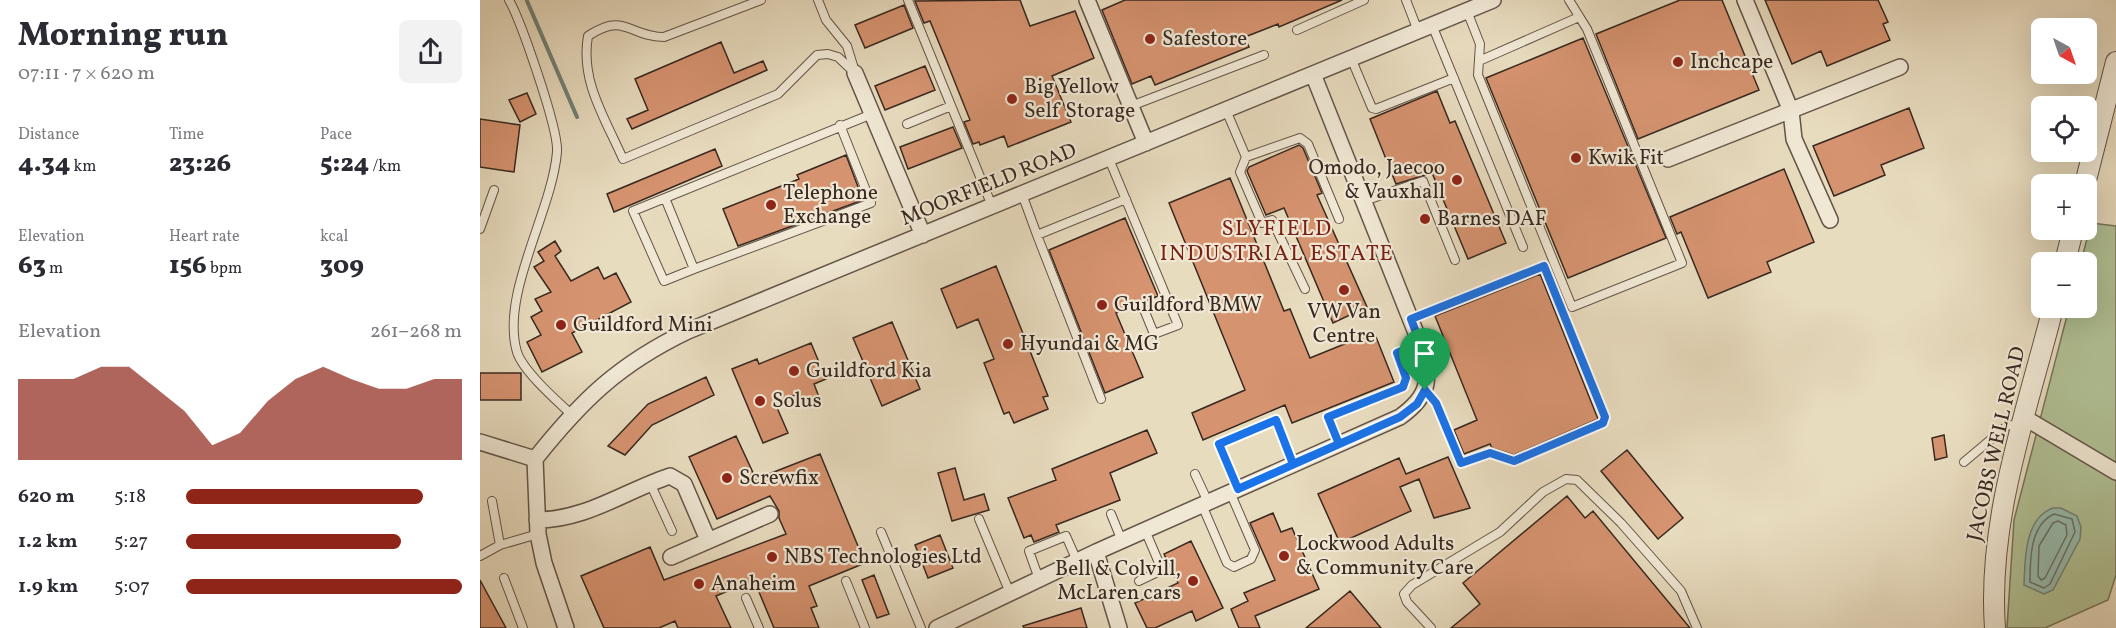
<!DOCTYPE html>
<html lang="en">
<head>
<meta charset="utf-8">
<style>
	body { margin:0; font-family:Vollkorn,serif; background:#f2f2f3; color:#2b2b33; height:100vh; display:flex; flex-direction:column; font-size:22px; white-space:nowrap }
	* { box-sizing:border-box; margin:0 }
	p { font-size:20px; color:#7c7c81 }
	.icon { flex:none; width:33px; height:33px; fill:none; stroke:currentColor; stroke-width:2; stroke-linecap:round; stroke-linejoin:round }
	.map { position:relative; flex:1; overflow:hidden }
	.panel { display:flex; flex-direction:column; background:#fff; width:480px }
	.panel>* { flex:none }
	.needle { width:39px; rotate:140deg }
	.tools { position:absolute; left:1551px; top:18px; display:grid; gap:12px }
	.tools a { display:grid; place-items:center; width:66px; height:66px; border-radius:9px; background:#fff; box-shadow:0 6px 24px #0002; font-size:30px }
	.pin { position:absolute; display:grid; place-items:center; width:51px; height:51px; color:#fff; margin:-62px -26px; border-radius:50% 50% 50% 0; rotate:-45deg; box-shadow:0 0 6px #0007 }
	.pin .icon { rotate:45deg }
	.round { display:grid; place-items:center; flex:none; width:63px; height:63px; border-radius:9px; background:#f2f2f3 }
	.headline { display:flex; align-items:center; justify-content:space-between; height:102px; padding:0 18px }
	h1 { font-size:33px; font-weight:800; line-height:45px }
	.figures { display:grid; grid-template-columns:repeat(3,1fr); gap:9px; height:102px; padding:6px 18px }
	.figures div { display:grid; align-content:center }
	.figures b { font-size:26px; font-weight:800 }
	.figures small { font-size:16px; font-weight:400 }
	.figures p { font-size:16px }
	.chart { height:168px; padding:12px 18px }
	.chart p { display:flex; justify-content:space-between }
	.chart svg { width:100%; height:108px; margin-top:6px; fill:#8f2418; opacity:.7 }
	ul { padding:0 18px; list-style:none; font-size:20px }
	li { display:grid; grid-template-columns:96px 72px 1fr; align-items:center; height:45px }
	li i { height:15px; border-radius:8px; background:#8f2418 }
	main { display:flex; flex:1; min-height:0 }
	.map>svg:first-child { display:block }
</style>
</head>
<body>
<main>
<section class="panel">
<div class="headline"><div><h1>Morning run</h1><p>07:11 · 7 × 620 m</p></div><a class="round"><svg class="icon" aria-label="share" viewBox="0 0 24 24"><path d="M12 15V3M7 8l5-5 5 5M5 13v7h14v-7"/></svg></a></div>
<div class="figures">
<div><p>Distance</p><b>4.34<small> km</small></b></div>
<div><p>Time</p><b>23:26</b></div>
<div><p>Pace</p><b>5:24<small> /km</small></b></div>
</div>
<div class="figures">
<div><p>Elevation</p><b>63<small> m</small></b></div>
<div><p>Heart rate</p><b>156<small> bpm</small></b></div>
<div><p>kcal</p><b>309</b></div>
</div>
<div class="chart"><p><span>Elevation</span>261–268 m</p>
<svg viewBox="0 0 160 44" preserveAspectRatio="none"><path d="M0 44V11L10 11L20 11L30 6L40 6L50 15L60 24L70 38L80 33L90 20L100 11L110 6L120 11L130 15L140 15L150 11L160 11V44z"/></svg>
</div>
<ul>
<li><b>620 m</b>5:18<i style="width:86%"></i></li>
<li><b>1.2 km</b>5:27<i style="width:78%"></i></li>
<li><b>1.9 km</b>5:07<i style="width:100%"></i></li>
</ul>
</section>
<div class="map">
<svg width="1636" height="628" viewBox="0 0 1636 628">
	<rect width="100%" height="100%" fill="#e8dcbf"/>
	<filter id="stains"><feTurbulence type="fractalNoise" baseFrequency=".00333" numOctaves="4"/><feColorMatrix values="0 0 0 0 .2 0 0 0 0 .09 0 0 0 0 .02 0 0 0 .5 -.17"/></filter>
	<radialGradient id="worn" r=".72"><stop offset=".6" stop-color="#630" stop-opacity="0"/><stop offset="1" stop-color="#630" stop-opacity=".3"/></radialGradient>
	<path fill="#b1c296" stroke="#74755b" stroke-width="1.5" d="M1611,223L1636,226V575L1628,600L1565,628H1527L1534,520L1589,308H1606V262H1601Z"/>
	<path fill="#97bcaf" stroke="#718176" stroke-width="1.5" d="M1573,508H1581L1597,516L1601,527L1600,539L1573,590L1564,594L1544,585C1545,561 1544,518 1573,508Z"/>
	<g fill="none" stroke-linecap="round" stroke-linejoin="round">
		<path stroke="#677268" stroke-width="1.5" d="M1574,514L1592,519L1595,532L1570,584L1564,588L1550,582C1550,559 1550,525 1574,514Z
			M1578,521L1586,525L1587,535L1565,578L1561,580L1558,576L1559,546L1573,523Z"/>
		<path stroke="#718176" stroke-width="4" d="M47,1L97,117"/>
	</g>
	<path fill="#d69370" stroke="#372820" stroke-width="1.5" d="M540,0L550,26L595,11L614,58L572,76L591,122L528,147L524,136L500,145L499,142L493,144L484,122L490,120L466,60L450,21L444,23L435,1Z
		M645,0H862L799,27L798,24L765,37L769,47L675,85L671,76L652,84L622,10Z
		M1200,0H1242L1279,90L1158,139L1116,34Z
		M1285,0H1398L1408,22L1403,24L1410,40L1347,66L1341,51L1312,64Z
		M424,5L433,28L385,48L375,25Z
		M1103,38L1186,238L1088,278L1006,78Z
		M241,42L254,73L283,61L287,70L152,129L147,119L168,110L155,79Z
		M445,66L455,90L405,110L395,86Z
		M957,91L970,123L975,121L1026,243L988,259L952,173L916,184L890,119Z
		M47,93L56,114L40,122L29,100Z
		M1429,108L1444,148L1401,165L1405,175L1354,196L1333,146Z
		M0,119L40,125L34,172L0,167Z
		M473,127L482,148L428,169L420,147Z
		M819,145L823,148L842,193L837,195L887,307L853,323L804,208L786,215L767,171L769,167Z
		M235,149L242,166L134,212L127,194Z
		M366,155L383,200L258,246L243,209L319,179L317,175Z
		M1304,169L1334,242L1287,262L1291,272L1228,298L1201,232L1197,234L1190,217Z
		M750,178L804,311L810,309L830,358L894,332L914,382L812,423L805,405L723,440L712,413L765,390L689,203Z
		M645,218L678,296L636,313L663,377L625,393L569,250Z
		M75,241L81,251L75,256L91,281L118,267L124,279L136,273L151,302L92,333L102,352L62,372L47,342L61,335L51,317L62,311L55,299L71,292L54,267L64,261L58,252Z
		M516,266L568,396L563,397L568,409L534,423L529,412L524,414L504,363L514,359L498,319L477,328L461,289Z
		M1060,274L1118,419L1034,455L1012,448L1010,444L984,454L974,430L997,420L955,316Z
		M412,322L440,389L402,406L373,338Z
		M331,343L346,379L334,384L339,397L319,405L315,395L295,403L308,433L283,443L252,369L277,359L279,364Z
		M0,373H41V400H0Z
		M226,377L234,395L172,425L145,455L128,446L168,404Z
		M667,430L677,453L630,473L640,500L576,525L579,532L554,542L551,535L544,538L528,498L576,480L572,469Z
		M1464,435L1467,457L1455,460L1452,438Z
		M256,436L276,479L340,454L385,563L329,586L337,606L331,608L339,628H294L274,580L236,596L251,628H198L195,621L179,628H124L101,576L170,547L184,580L306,534L299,518V511L290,496L237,519L209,457Z
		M1147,450L1203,518L1178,539L1121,471Z
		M968,457L990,508L954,518L939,479L920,487L931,511L860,543L838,494L919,458L926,474Z
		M475,468L484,500L504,494L509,510L472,521L458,473Z
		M1087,496L1105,518L1113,511L1210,628H971L1000,604L983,583Z
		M793,513L801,532L812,528L839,589L775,616L780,628H759L751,609L768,601L764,593L795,580L770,523Z
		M460,535L473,568L448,578L435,545Z
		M711,541L743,608L716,621L712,611L675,628H667L655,603L698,583L684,554Z
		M394,575L409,614L397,618L382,580Z
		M0,580L26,628H0Z
		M870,591L901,628H826Z
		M601,608L607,628H544L543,626Z"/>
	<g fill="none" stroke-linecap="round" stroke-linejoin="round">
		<g stroke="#635548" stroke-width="10">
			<path id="service" d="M29,0C41,21 79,130 77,152C72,212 20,294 37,352C43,371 76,400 91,414
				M281,0L184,37C149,37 145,11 108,36C100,81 125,118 143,159L298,94L337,55L348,54L358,57L375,73
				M338,0L346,20L367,46L375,72
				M428,0L512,206
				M926,0L938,31
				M987,11L1000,44L998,75L1092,307L1202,263L1107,29L1089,0
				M952,25L1043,247
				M817,30L884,0
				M871,58L892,108L896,109L974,78
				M999,61L1099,17
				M651,106L784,55
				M746,110L766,157L760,172L782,223L792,220L825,289
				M427,124L471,106
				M360,125L391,203L214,269L185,198L392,114
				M766,157L820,138L828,144L859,219
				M629,159L698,325L674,334L663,307
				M542,194L557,235L646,199
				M185,198L153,211L184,281L214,269
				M884,201L943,181L975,260
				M0,229L14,190
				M557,235L621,399
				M931,319L1064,266L1125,417L1123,423L1034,461L1009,453L981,463L956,403L945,390
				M859,444L848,417L923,387L926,378L917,353L940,343
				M1484,462L1528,425L1541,426
				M715,474L728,502
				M170,483L192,531
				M757,489L739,444L796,420L813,464
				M12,501L20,545
				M722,505L747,563L754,567L771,559L775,550L750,492
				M631,514L642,541
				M499,519L530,593
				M401,532L441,628
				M0,556L20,545L58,534
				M24,578L43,628
				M559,579L549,551L586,536L597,561
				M366,581L385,628
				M659,581L682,570L665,530
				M266,598L279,628
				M951,628L927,602L924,594L932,585L1020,532L1063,492L1086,479L1097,480L1141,523L1201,591L1217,628"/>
		</g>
		<g stroke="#635548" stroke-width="18">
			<path id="minor" d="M607,0L666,143
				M1265,0L1311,111L1314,139L1350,220
				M375,73L443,235
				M1188,159L1420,67
				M1545,418L1636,472
				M0,442L55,459
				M55,459C102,400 139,364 208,331L1013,0
				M55,459L58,534L64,563L86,628
				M57,520C106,520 145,491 190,476L204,484L228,540
				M616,552L639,628
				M191,557L290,514
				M457,628L616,552L920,417C952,394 950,379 940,343L833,74"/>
		</g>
		<g stroke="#635548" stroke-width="22">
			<path id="tertiary" d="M1605,184L1636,62
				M1585,262L1593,230
				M1515,628C1507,520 1547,411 1573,308"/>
		</g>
		<use href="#service" stroke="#f0e8d5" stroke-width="8"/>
		<use href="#minor" stroke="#f0e8d5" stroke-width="15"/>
		<use href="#tertiary" stroke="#f0e8d5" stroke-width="20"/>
	</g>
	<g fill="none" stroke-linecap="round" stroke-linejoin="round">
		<g stroke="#fff" stroke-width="12">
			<path id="route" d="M945,390L937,404L920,417L758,489L739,444L796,420L813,464L859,444L848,417L923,387L926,378L917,353L940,343L931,319L1064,266L1125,417L1123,423L1034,461L1010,453L981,463L956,403L945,390"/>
		</g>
		<use href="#route" stroke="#1a73e8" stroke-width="8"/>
	</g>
	<g fill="#8f2418" stroke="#f0e8d5" stroke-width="2">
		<circle cx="670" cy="39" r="6"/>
		<circle cx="1198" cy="62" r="6"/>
		<circle cx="532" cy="99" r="6"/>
		<circle cx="1096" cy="158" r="6"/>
		<circle cx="977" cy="180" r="6"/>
		<circle cx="291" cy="205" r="6"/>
		<circle cx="945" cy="219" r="6"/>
		<circle cx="864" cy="290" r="6"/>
		<circle cx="622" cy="305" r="6"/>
		<circle cx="81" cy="325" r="6"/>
		<circle cx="528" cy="344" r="6"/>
		<circle cx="314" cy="371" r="6"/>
		<circle cx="280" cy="401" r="6"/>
		<circle cx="247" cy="478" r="6"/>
		<circle cx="804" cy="556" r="6"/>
		<circle cx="292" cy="557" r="6"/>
		<circle cx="713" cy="581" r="6"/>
		<circle cx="219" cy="584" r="6"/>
	</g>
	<g text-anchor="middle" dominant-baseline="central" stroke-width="4.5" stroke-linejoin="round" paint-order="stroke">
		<g font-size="21" fill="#372820" stroke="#f0e8d5" text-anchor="start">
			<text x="682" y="39">Safestore</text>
			<text x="1210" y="62">Inchcape</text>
			<text x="544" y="87">Big Yellow<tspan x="544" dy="24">Self Storage</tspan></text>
			<text x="1108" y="158">Kwik Fit</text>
			<text x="965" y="168" text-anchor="end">Omodo, Jaecoo<tspan x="965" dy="24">&amp; Vauxhall</tspan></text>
			<text x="303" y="193">Telephone<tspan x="303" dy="24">Exchange</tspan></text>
			<text x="957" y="219">Barnes DAF</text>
			<text x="634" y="305">Guildford BMW</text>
			<text x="864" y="312" text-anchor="middle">VW Van<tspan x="864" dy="24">Centre</tspan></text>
			<text x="93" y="325">Guildford Mini</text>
			<text x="540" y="344">Hyundai &amp; MG</text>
			<text x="326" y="371">Guildford Kia</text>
			<text x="292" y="401">Solus</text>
			<text x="259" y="478">Screwfix</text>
			<text x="816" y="544">Lockwood Adults<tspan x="816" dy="24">&amp; Community Care</tspan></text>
			<text x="304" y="557">NBS Technologies Ltd</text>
			<text x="701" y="569" text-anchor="end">Bell &amp; Colvill,<tspan x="701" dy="24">McLaren cars</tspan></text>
			<text x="231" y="584">Anaheim</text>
		</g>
		<g font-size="21" fill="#372820" stroke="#f0e8d5">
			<text transform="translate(509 185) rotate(-22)">MOORFIELD ROAD</text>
			<text transform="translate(1517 444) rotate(-77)">JACOBS WELL ROAD</text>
		</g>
		<g font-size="22" letter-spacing="1.5" fill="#7a1f14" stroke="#f0e8d5">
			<text x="797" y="229">SLYFIELD<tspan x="797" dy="25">INDUSTRIAL ESTATE</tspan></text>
		</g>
	</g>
	<rect width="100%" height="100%" filter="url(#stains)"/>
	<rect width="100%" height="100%" fill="url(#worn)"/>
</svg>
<div class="tools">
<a><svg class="needle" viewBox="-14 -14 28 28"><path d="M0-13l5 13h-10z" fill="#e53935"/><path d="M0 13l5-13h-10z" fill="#7c7c81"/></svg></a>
<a><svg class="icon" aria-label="locate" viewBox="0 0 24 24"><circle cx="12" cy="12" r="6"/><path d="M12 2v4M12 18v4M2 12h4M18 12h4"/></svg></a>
<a>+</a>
<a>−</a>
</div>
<div class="pin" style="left:945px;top:390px;background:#1e9e55"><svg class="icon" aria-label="arrive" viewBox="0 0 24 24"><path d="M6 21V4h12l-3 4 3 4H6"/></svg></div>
</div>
</main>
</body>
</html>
